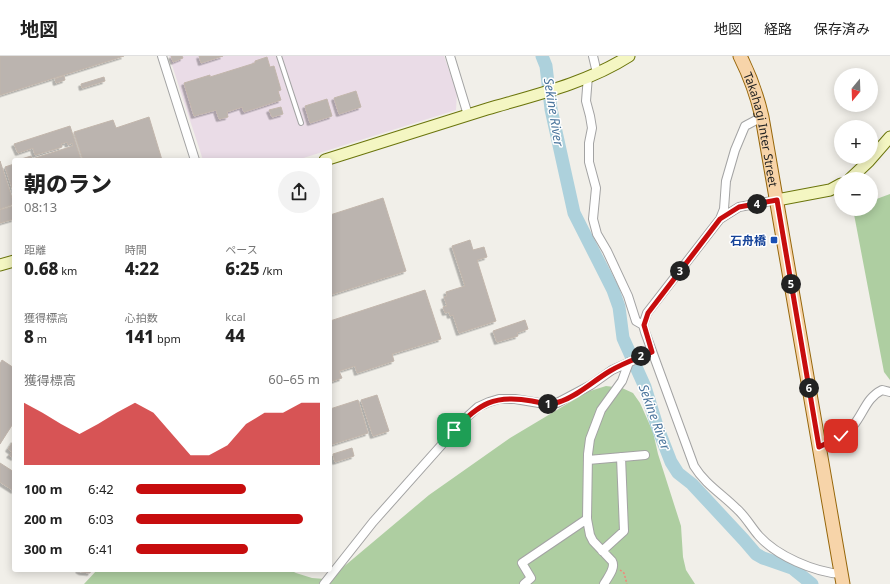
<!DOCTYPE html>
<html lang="ja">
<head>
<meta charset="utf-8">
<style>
	body { margin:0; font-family:"Noto Sans","Noto Sans JP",sans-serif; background:#f2f2f2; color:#222; height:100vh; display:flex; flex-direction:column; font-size:15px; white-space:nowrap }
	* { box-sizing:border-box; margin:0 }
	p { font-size:13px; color:#767676 }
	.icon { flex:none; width:22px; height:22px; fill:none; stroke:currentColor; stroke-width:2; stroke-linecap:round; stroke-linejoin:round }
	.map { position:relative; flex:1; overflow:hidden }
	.sheet { position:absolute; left:12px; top:102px; width:320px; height:414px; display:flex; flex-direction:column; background:#fff; border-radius:4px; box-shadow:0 2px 10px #0003 }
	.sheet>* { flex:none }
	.needle { width:26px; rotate:199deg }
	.fabs { position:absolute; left:834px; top:12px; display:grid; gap:8px }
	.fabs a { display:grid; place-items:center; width:44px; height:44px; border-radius:50%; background:#fff; box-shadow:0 2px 10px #0003; font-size:20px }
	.pin { position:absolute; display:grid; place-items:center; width:34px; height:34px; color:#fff; margin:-17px; border-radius:8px; box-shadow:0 2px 6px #0006 }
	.km { position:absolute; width:20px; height:20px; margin:-10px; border-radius:50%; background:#222; color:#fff; font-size:11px; line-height:20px; text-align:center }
	.round { display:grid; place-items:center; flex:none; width:42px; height:42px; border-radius:21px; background:#f2f2f2 }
	.headline { display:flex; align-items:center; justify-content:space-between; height:68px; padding:0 12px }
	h1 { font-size:22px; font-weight:800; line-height:30px }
	.stats { display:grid; grid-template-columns:repeat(3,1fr); gap:6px; height:68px; padding:4px 12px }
	.stats div { display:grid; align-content:center }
	.stats b { font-size:17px; font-weight:800 }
	.stats small { font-size:11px; font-weight:400 }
	.stats p { font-size:11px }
	.chart { height:112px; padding:8px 12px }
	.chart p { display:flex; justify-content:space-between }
	.chart svg { width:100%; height:72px; margin-top:4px; fill:#c70d0e; opacity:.7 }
	ul { padding:0 12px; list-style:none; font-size:13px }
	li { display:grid; grid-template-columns:64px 48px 1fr; align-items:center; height:30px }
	li i { height:10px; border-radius:5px; background:#c70d0e }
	header { display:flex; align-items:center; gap:24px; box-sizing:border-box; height:56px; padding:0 20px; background:#fff; border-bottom:1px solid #e0e0e0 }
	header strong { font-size:19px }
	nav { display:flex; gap:22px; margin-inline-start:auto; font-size:14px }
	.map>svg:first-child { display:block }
</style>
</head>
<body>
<header>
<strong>地図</strong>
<nav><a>地図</a><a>経路</a><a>保存済み</a></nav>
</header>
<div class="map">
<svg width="890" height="528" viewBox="0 0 890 528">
	<defs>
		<filter id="shadow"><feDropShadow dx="-2.5" dy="2.5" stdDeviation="0" flood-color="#0004"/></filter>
	</defs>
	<rect width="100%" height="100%" fill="#f1efe9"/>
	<path fill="#eadce7" d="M169,0H444L457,37L456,54L297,104H203Z"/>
	<path fill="#aecea1" d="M890,138V324L884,316L853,153H871V145Z
		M606,330L622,332L633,337L640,347L653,376L658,398L681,470L683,501L686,514L695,528H84L97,514H290L296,517L312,522L325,523L335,518L429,439L510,382L587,336Z"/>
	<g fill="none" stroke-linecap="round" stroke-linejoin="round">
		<path stroke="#add1dc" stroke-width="13" d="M542,0L546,10L551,53L574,157L613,234L619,251L623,282L645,331L657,370L671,406L678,417L692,428L744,484L756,498L763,502L792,512L812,528"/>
	</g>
	<path fill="#bbb4af" stroke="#c2b6ac" filter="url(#shadow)" d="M0,0H124L0,39Z
		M171,0H182L183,2L173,6Z
		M199,0H223L201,7Z
		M267,1L270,11L274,10L281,34L278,35L281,44L244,56L242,51L227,56L228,61L219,63L216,54L194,60L184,27L210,19V21L255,7V5Z
		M64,20L65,24L56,27L55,23Z
		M104,21L105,25L82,32L81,28Z
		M356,35L361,51L339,58L334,42Z
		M327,43L332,60L310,67L305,50Z
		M281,51L283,58L272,61L269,54Z
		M149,61L162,104H83L74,76L113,64L116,72Z
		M70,70L81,104H18L31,100L32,103L73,90L72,87L68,89L67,86L61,88L62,91L35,99L33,92L18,97L14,88Z
		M0,105L14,148L0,153Z
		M14,108V138L5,111Z
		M383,142L406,215L330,239V159Z
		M14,150V163L0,167V154Z
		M470,184L473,194L484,191L487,201L477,204L496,265L459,277L453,259L450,260L449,256L445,257L443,251L447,250L444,241L447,240L446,236L465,230L452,190Z
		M425,234L441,283L392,298L394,305L357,317L355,310L339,315L342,322L330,326V265Z
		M525,264L528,273L517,277L518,280L497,286L493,275Z
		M2,304L14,312V366L0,388V308Z
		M377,339L389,375L373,380L361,344Z
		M358,344L368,377L330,389V353Z
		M14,384V402L9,399L12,396L8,393Z
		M352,392L354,400L335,406L333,398Z
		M0,407L14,416V435L0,426Z
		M78,514H91L90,517L81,516Z"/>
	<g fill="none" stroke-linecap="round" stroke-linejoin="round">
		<g stroke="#a3a3a3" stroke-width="6">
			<path id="lane" d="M279,0L301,67"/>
		</g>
		<g stroke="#a3a3a3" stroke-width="10">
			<path id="street" d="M162,0L195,104
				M450,0L468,59
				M593,0L597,17
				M588,20L586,45L590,60L592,72L589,87V106L596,132L593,163L597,178L607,195L628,240L636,265L643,269
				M762,61L745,70L735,94L726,125L724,153L720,163L647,257L643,269L645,276L694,410C705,428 722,438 737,453C746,461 751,471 759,480C777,500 814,516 841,518
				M720,163L739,151L777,144
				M819,391C831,385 844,380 853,370C864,357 866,342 882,334L890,336
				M588,404L645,399
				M602,495L624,475L621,401
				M324,528L373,466L454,375L468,360L478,351L489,346L499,343H515L545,348L557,347L591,329L612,314L652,296
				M524,528L531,522L522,507L587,463
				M604,528C608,521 616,512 612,505L593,485L590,479L587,463L588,398L590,383L601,354L622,325L629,306"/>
		</g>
		<g stroke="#6b750c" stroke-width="13">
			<path id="secondary" d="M325,104C379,87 433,70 487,53C535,39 587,27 629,0
				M850,123L869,105L890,81
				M777,144L830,134L841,128
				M0,209L14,205"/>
		</g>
		<g stroke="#96660a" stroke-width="15">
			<g id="primary">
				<path id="s1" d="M740,0C750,20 757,39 762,61L843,528"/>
			</g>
		</g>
		<path stroke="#f2857a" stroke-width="1.5" stroke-dasharray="2 2" stroke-linecap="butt" d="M620,514L624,517L627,528"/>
		<use href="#lane" stroke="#fff" stroke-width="4"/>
		<use href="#street" stroke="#fff" stroke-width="8"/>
		<use href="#secondary" stroke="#f4f6c2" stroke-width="11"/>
		<use href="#primary" stroke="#f7d4a9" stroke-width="13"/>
	</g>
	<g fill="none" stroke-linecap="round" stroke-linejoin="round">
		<g stroke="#fff" stroke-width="8">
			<path id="route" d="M454,374C479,348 494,338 532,345C541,347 549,349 559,346C578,340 593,325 610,315C623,307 638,302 652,296L644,269L648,257L720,163L739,151L777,144L819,391L841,380"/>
		</g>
		<use href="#route" stroke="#c70d0e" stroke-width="5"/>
	</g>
	<rect fill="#1a4fb4" stroke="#fff" stroke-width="1.5" x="770" y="180" width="8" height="8" rx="2"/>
	<g text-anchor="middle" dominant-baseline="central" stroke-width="3" stroke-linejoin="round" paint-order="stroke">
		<g font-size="12" fill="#222" stroke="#fff">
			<text stroke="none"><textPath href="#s1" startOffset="77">Takahagi Inter Street</textPath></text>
		</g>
		<g font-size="12" font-weight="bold" fill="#164399" stroke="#fff" text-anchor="end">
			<text x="766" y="184">石舟橋</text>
		</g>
		<g font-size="13" font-style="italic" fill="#4c769d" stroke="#fff">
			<text transform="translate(554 56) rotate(81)">Sekine River</text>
			<text transform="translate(655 361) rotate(70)">Sekine River</text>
		</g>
	</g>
</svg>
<div class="fabs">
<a><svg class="needle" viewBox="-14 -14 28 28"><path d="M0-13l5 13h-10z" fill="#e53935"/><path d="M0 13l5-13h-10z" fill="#767676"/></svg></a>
<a>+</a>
<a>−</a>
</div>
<div class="pin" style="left:454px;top:374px;background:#1e9e55"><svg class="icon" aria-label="arrive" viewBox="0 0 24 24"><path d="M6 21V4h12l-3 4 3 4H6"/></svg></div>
<div class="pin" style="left:841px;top:380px;background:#d93025"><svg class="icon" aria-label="check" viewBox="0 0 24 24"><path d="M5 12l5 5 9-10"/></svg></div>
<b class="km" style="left:548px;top:348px">1</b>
<b class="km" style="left:641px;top:300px">2</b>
<b class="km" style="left:680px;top:215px">3</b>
<b class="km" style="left:757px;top:148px">4</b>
<b class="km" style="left:791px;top:228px">5</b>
<b class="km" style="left:809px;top:332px">6</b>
<section class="sheet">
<div class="headline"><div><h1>朝のラン</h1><p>08:13</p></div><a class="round"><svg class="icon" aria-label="share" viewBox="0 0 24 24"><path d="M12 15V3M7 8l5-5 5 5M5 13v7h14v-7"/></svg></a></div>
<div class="stats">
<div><p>距離</p><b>0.68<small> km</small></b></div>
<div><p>時間</p><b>4:22</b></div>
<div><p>ペース</p><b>6:25<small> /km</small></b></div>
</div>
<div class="stats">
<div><p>獲得標高</p><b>8<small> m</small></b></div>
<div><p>心拍数</p><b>141<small> bpm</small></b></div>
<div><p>kcal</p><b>44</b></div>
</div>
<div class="chart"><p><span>獲得標高</span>60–65 m</p>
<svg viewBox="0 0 160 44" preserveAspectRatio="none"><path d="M0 44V6L10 12L20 19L30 25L40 19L50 12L60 6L70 12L80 25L90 38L100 38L110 32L120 19L130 12L140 12L150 6L160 6V44z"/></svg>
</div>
<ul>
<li><b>100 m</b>6:42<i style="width:60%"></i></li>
<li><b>200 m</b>6:03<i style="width:91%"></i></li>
<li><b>300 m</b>6:41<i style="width:61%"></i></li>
</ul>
</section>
</div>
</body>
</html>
